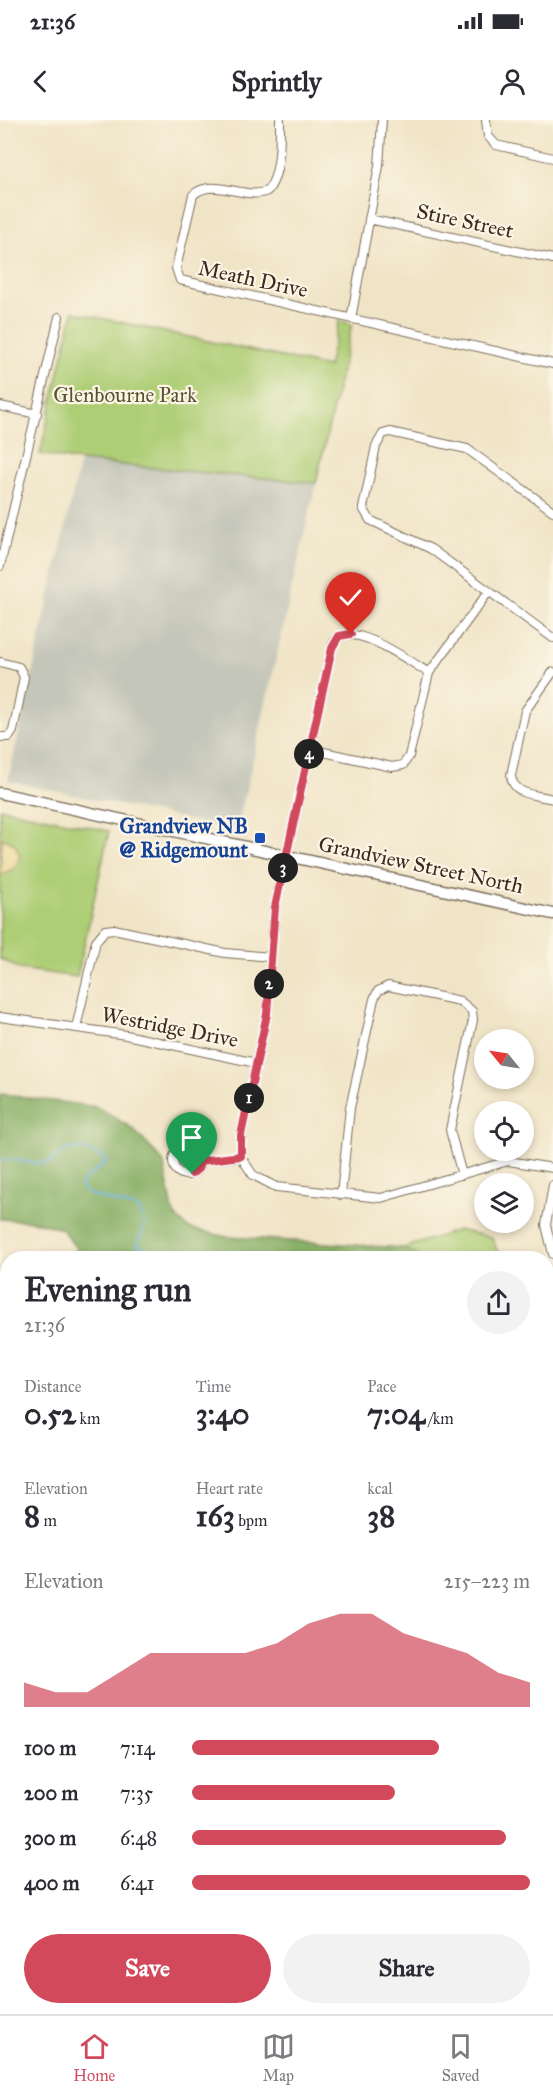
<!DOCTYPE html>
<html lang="en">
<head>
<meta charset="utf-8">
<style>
	body { margin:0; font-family:"IM FELL Great Primer",serif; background:#f2f2f3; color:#2b2b33; height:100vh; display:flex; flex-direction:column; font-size:22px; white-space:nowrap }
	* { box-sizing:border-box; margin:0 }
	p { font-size:20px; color:#7c7c81 }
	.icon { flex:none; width:33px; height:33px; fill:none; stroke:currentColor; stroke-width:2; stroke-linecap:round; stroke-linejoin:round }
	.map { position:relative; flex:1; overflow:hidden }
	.sheet { position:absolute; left:0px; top:1131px; width:554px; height:764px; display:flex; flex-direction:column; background:#fff; border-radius:24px 24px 0 0; box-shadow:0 3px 9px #0003 }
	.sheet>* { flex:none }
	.needle { width:39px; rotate:300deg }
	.tools { position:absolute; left:474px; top:909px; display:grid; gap:12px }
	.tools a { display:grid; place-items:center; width:60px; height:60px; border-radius:50%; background:#fff; box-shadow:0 3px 9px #0003; font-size:30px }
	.pin { position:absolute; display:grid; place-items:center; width:51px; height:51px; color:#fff; margin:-62px -26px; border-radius:50% 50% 50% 0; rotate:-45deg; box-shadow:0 0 6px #0007 }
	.pin .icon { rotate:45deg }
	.km { position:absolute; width:30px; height:30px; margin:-15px; border-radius:50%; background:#222; color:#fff; font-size:16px; line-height:30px; text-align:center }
	.round { display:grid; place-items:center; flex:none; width:63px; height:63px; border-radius:32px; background:#f2f2f3 }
	.overview { display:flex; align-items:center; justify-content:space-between; height:102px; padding:0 24px }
	h1 { font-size:33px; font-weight:800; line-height:45px }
	.metrics { display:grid; grid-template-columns:repeat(3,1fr); gap:9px; height:102px; padding:6px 24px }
	.metrics div { display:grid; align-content:center }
	.metrics b { font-size:30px; font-weight:800 }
	.metrics small { font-size:16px; font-weight:400 }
	.metrics p { font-size:16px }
	.chart { height:168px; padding:12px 24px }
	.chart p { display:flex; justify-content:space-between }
	.chart svg { width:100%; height:108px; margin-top:6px; fill:#d1495b; opacity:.7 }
	.action { display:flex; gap:12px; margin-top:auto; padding:12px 24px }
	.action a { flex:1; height:69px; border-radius:36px; background:#d1495b; color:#fff; font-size:24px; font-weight:800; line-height:69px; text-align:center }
	.action a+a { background:#f2f2f3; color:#2b2b33 }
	ul { padding:0 24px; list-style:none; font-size:20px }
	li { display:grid; grid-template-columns:96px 72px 1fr; align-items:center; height:45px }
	li i { height:15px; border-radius:8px; background:#d1495b }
	.status { display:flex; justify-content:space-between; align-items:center; height:42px; padding:0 30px; background:#fff; direction:ltr }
	.status svg { height:16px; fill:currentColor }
	header { display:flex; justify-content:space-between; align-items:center; height:78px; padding:0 24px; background:#fff; font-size:27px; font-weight:800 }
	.tabs { display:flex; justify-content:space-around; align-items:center; height:84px; border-top:2px solid #e1e1e2; background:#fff; font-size:16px; color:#7c7c81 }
	.tabs a { display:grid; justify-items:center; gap:3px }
	.tabs .selected { color:#d1495b }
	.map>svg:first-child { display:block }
</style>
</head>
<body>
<div class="status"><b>21:36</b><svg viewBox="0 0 49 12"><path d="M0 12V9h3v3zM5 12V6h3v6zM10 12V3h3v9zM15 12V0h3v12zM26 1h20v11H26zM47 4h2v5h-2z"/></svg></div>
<header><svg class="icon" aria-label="back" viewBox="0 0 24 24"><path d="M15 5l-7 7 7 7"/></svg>Sprintly<svg class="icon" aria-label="person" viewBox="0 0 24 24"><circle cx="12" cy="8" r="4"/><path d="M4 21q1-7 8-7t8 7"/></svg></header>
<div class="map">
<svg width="553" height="1894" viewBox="0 0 553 1894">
	<rect width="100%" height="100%" fill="#fcf5e5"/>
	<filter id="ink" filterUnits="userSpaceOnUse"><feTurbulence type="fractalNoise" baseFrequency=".0167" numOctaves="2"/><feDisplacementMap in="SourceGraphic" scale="12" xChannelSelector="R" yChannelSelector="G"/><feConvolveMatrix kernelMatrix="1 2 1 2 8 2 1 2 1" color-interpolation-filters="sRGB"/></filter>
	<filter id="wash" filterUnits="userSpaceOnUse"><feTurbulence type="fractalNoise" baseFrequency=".008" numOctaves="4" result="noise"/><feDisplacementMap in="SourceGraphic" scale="24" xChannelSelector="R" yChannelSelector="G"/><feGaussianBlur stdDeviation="1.35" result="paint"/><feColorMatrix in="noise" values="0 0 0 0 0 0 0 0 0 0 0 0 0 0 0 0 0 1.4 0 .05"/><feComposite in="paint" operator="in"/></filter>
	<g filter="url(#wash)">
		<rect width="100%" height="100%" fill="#f0e4c6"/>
		<path fill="#e0ddbb" d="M0,1812L7,1814L8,1887H21L19,1894H0Z"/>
		<path fill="#c4c6b9" d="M80,341L316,363L237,710L8,661Z"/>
		<path fill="#aece76" stroke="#747c4a" stroke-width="1.5" d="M73,192L328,247L339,201L352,204L316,363L80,341L40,334Z
			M0,688L109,711L77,857L20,849L0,839Z
			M458,1110L492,1117L500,1138H342L362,1127L404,1128Z"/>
		<path fill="#8ab167" stroke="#626e42" stroke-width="1.5" d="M0,974L97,987L132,1008L163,1041L174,1095L188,1108L227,1117L404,1128L421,1138H75L76,1128L62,1109L33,1101L0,1099Z
			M546,1197L553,1201V1331L546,1327Z"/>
		<path fill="#eeda9e" stroke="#94825e" stroke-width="1.5" d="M2,718L15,724L20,736L15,748L0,755Z"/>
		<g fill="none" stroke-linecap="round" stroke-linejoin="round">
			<path stroke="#67b1df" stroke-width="2" d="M0,1040C17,1037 29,1045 46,1043C53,1042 56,1036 62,1032C75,1023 94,1033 107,1039C100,1052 88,1052 80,1066L88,1074L139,1089L145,1104L137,1125L166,1138
				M546,1242H553"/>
		</g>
	</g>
	<g filter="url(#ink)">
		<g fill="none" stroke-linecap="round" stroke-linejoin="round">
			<g stroke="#7a6b59" stroke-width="10">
				<path id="minor" d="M280,0C280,20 281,56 267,71C245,81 213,56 193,75L176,148L180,160L553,244
					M486,0L488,16L496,25L553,38
					M369,99L553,139
					M351,199L379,46L382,0
					M0,286L37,294
					M553,391L467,329L390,312L383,314L376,326L363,388L370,400L431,429L553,518
					M0,446L59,197
					M0,542L19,547L24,557L13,611L9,617H0
					M553,552L525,591L511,655C512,675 537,675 553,679
					M429,553C411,542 348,496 333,524L275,787L267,894L241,1015V1037L253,1055L276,1067L381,1078L508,1041L553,1048
					M310,629L392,647L403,645L409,636L429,553L489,471
					M0,897L126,915L256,943
					M76,908L96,821L105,810L114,809L225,833L271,837
					M173 1041a14 14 0 1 1 28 0a14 14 0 1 1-28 0Z
					M201,1041L241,1037
					M553,1065L546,1105L553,1134
					M341,1075L350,988L374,879L378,871L388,866L460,881L472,891L473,900L450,1010L462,1055
					M0,1231L8,1234
					M546,1447L553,1453
					M0,1458L8,1457
					M0,1560L8,1563
					M546,1627L553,1597
					M0,1806L8,1808
					M185,1887L186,1894
					M297,1887L302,1894
					M78,1894L80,1887
					M426,1894L436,1887"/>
			</g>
			<g stroke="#7a6b59" stroke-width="13">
				<path id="tertiary" d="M0,673L553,794"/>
			</g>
			<g stroke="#7a6b59" stroke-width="14">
				<path id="secondary" d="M0,1661L8,1662
					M546,1783L553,1784"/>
			</g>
			<use href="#minor" stroke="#fff" stroke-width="8"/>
			<use href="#tertiary" stroke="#fff" stroke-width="10"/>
			<use href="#secondary" stroke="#fff" stroke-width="12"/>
		</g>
	</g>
	<g fill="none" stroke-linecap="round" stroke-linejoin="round" filter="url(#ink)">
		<g stroke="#fff" stroke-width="12">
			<path id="route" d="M192,1054L198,1049L201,1041L241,1036V1015L267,894L275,787L332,528L339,516L351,514"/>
		</g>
		<use href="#route" stroke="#d1495b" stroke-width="8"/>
	</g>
	<rect fill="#1a4fb4" stroke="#fcf5e5" stroke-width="2" x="254" y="712" width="12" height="12" rx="3"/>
	<g text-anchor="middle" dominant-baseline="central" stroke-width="4.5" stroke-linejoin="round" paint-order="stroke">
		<g font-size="21" fill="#3b2a1e" stroke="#fcf5e5">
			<text transform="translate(465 101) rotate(12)">Stire Street</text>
			<text transform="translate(253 159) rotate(12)">Meath Drive</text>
			<text transform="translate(421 745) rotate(12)">Grandview Street North</text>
			<text transform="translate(170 907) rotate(11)">Westridge Drive</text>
		</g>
		<g font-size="21" fill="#585334" stroke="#fcf5e5">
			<text x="125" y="275">Glenbourne Park</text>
		</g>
		<g font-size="21" font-weight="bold" fill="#164399" stroke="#fcf5e5" text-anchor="end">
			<text x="248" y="706">Grandview NB<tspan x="248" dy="24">@ Ridgemount</tspan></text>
		</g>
	</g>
</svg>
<div class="tools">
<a><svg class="needle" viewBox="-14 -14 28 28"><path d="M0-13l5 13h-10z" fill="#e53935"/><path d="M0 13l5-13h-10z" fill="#7c7c81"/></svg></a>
<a><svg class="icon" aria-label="locate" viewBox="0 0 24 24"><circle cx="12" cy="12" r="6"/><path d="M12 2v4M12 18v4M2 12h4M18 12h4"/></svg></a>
<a><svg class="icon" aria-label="layers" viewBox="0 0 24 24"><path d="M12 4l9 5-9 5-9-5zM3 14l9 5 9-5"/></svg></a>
</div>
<div class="pin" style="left:192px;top:1054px;background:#1e9e55"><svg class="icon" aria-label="arrive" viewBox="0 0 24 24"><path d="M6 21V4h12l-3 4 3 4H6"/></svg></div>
<div class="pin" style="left:351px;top:514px;background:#d93025"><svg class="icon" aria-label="check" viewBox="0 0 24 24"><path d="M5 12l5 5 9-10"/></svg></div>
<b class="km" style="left:249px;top:978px">1</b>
<b class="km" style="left:269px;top:864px">2</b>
<b class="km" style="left:283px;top:748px">3</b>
<b class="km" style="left:309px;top:634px">4</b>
<section class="sheet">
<div class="overview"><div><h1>Evening run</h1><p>21:36</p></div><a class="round"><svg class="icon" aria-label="share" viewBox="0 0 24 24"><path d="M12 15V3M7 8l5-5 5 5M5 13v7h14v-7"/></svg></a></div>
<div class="metrics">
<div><p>Distance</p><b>0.52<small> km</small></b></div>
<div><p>Time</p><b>3:40</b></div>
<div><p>Pace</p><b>7:04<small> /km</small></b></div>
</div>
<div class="metrics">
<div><p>Elevation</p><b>8<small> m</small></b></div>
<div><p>Heart rate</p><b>163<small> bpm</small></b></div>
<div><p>kcal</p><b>38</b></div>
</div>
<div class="chart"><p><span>Elevation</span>215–223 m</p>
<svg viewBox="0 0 160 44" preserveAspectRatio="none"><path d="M0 44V34L10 38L20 38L30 30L40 22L50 22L60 22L70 22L80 18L90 10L100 6L110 6L120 14L130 18L140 22L150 30L160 34V44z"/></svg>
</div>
<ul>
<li><b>100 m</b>7:14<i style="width:73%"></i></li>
<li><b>200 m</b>7:35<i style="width:60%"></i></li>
<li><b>300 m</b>6:48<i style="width:93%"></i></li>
<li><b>400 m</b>6:41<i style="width:100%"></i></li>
</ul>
<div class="action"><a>Save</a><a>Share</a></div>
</section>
</div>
<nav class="tabs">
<a class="selected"><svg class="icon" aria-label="home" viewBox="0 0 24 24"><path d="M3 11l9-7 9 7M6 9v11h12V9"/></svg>Home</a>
<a><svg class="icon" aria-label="map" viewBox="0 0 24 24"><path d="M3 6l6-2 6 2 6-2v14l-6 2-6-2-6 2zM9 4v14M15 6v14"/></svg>Map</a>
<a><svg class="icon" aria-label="saved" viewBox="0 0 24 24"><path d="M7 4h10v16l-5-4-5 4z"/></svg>Saved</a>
</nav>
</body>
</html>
